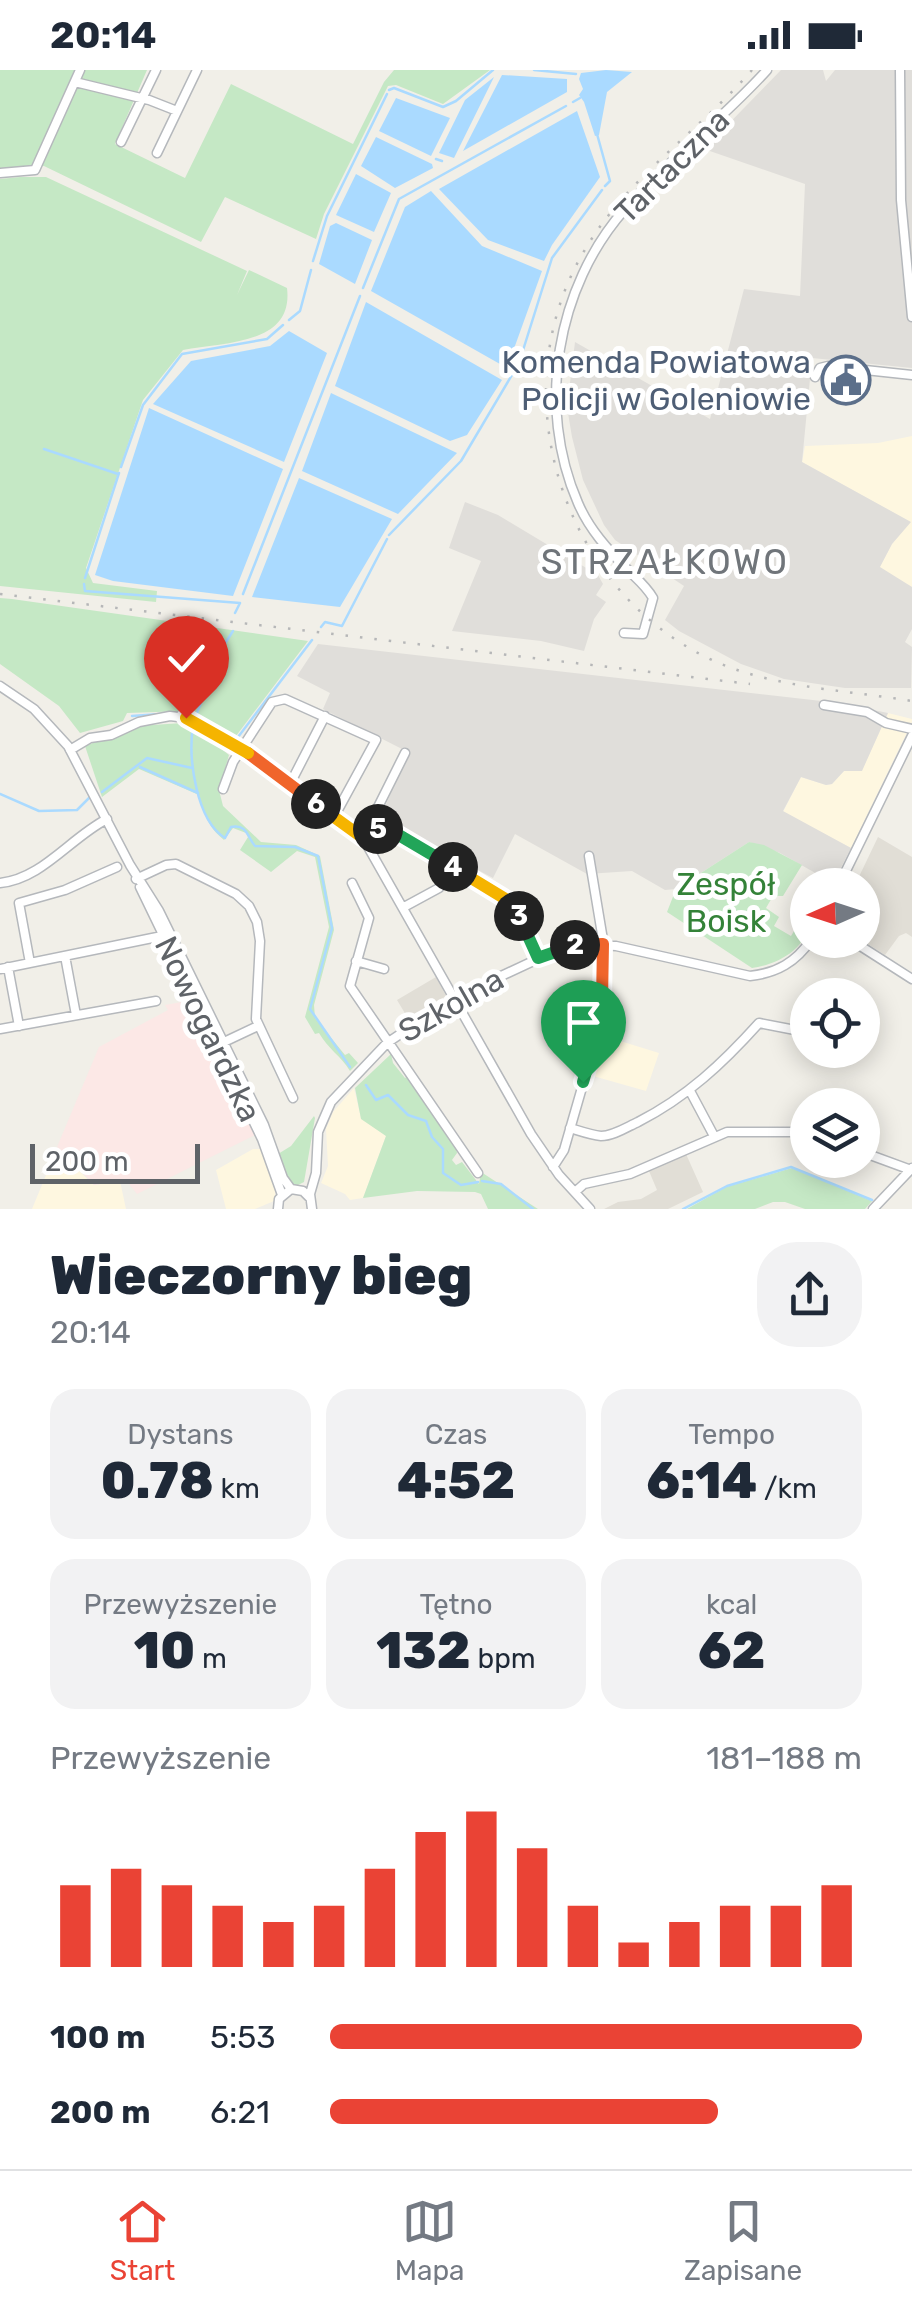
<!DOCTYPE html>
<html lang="pl">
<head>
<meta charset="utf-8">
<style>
	body { margin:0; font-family:Rubik,sans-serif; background:#f2f2f3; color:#1f2937; height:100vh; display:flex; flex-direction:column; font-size:38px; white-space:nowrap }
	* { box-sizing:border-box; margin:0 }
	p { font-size:32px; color:#747a83 }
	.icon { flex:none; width:55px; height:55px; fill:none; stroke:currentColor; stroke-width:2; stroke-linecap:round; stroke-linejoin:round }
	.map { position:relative; height:1139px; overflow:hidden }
	.drawer { display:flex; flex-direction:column; background:#fff; flex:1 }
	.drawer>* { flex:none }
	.needle { width:65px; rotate:267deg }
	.controls { position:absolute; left:790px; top:798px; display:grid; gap:20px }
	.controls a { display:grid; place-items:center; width:90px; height:90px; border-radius:50%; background:#fff; box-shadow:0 5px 25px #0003; font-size:50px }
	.scale { position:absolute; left:30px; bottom:25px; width:170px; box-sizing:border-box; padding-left:10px; border:5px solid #5f6368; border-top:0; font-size:28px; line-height:35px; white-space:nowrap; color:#5f6368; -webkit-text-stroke:8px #fff; paint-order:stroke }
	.pin { position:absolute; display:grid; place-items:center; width:85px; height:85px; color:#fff; margin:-102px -42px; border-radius:50% 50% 50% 0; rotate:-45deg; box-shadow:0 0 10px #0007 }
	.pin .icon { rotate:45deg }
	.km { position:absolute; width:50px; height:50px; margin:-25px; border-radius:50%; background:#222; color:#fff; font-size:28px; line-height:50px; text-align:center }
	.round { display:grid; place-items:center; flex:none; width:105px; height:105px; border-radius:40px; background:#f2f2f3 }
	.summary { display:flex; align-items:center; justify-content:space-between; height:170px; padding:0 50px }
	h1 { font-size:55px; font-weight:800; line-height:75px }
	.metrics { display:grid; grid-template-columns:repeat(3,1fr); gap:15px; height:170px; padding:10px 50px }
	.metrics div { display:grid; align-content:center; border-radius:25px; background:#f2f2f3; text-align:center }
	.metrics b { font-size:50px; font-weight:800 }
	.metrics small { font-size:28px; font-weight:400 }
	.metrics p { font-size:28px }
	.chart { height:280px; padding:20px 50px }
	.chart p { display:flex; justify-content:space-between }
	.chart svg { width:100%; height:180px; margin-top:10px; stroke:#ea4335; stroke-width:6 }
	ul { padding:0 50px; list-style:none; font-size:32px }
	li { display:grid; grid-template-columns:160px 120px 1fr; align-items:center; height:75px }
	li i { height:25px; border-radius:12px; background:#ea4335 }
	.status { display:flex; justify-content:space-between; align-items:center; height:70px; padding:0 50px; background:#fff; direction:ltr }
	.status svg { height:28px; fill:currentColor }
	.tab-bar { display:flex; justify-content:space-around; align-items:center; height:140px; border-top:2px solid #e0e1e3; background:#fff; font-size:28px; color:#747a83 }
	.tab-bar a { display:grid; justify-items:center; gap:5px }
	.tab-bar .on { color:#ea4335 }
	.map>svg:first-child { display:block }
</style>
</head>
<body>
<div class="status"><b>20:14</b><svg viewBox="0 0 49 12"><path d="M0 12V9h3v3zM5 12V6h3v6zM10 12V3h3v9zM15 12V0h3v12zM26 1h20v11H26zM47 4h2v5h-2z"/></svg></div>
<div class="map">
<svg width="912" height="1139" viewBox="0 0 912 1139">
	<rect width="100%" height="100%" fill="#f1efe8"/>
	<path fill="#fef7e0" d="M912,366V517L879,498L892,474L910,452L802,392L805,376L878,373Z
		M888,643L912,649V652L851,778L783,742L801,707L826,715L832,714L844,701L862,700Z
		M604,966L659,983L646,1021L593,1006Z
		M354,1018L361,1048L386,1066L363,1128L350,1130L345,1124L321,1113L328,1096L326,1059L333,1042Z
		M253,1079H261L277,1114L274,1131L255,1139H226L216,1100Z
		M60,1083L94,1115L120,1111L126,1139H32L51,1093Z"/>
	<path fill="#e0deda" d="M781,0H823L826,11L835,0H912V298L812,288L802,392L911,452L892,474L880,497L912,517V559L905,572L912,577L911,618H845L784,609L741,594L679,561L665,550L684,516L615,470L604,455L583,410L572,367L567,337L575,272L710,349L744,219L800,226L805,114L704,79Z
		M465,432L498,445L598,505L603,514L596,525L606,532L594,549L584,581L541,571L452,561L481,491L449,478Z
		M318,574L839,633L888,643L862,701H844L832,714L826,715L801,707L783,741L851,778L833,813L780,783L749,772L676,819L665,820L632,801L587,804L515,764L493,808L385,751L382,744L408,682L323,639L330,623L297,606Z"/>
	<path fill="#e1ded6" d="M878,767L912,787V867L906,863L899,866L885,885L862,870V815H855Z
		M436,907L446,926L409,950L397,930Z
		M686,1084L703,1122L668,1139H604L618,1132L641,1129L657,1120L649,1101Z"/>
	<path fill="#fce8e6" d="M187,931L255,1065L137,1124L126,1110L94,1115L57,1077L99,977L168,940L165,935Z"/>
	<path fill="#c5e8c5" d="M0,0H147L115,74L185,108L231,14L353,74L384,12L394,0H490L443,34L396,15L388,16L324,144L316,169L225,127L201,172L44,96L0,98Z
		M20,107H46L247,201L237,225L249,200L287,218C294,275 224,272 183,280L143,330L86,498L93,513L157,521L156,532L0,516V109Z
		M0,528L12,529L308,571L236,666L186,641L127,643L123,651L80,663L59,636L0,594Z
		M183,653L191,654L229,685L219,720L223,736L261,772L296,775L320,786L334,860L314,935L315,948L345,985L349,983L358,993L350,1001C341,986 328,979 319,963L315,964L305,947L329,857L315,787L297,781L271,802L240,780L248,767L246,763L233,758L224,770C208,757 204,744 199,725L139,699L102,727L85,676L137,656Z
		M749,772L764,775L802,795L783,826H773L766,838L779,847L774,856L791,866L802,848L808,852C808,879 776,895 752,898L667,842L676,819Z
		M391,984L393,993L405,1008L409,1005L456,1077L457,1083L452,1090L456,1095L462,1092L479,1114L481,1102L538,1139H488L481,1124L475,1122L417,1121L363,1128L386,1066L361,1049L355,1018Z
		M314,1046L315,1048L304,1112L296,1116L287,1111L278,1084L291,1076Z
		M792,1098L872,1131L865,1139H805L785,1132H773L755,1139H687L726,1117Z"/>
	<path fill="#aadaff" d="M606,0L632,2L607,22L599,65L595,66L584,32L579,25L583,19L579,9L581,3Z
		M502,5L567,9V22L463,81Z
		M494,7L454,88L439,83L465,30Z
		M396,28L450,48L431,86L379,61Z
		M577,41L600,107L552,175L544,191L488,170L439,119Z
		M376,67L432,94L433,98L395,118L361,96Z
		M356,104L391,123L374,162L336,145Z
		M431,121L482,176L542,201L507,298L371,221L405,137Z
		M336,153L372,170L355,214L319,194L330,156Z
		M366,232L502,310L467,365L450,371L335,316Z
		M289,261L327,283L284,392L153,334L191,291L270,276Z
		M331,323L457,383L398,444L302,401Z
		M149,338L283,399L233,526L113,511L95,505Z
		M299,408L392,449L340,537L252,527Z"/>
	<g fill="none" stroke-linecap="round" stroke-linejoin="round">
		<path stroke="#aadaff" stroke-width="2.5" d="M534,0L576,4
			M389,20L394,18L443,37L456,31L493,0
			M573,32L580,28
			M597,64L610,111L605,116
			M436,89L442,91
			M313,191L327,146L387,24
			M363,218L399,129L566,36
			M289,250L300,241L311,200
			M44,379L118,404
			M121,397L143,335L182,284L267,269L283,255
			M389,465L461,391L519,293L552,188L602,120
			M85,508L119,403
			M84,514L85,521L240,533
			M243,524L360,226
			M235,543L240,533
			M321,557L325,552L342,556L387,469
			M222,578L233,561
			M178,643L195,648
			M197,643L220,584
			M132,646L160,644
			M196,646L235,671L312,570
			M193,656C188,688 196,750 225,768L231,757C248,754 247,767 255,776L295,777L318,786L332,858L310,939L350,997
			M140,697L198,723
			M102,722L147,688L192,698
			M0,724L39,741L77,740L89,728
			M366,1015L376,1030L388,1025L408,1045L426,1051L432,1067L443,1079V1103L461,1115L478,1112
			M482,1111L501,1114L533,1139
			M683,1139L727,1116L791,1097L872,1130"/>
		<g stroke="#b5b8bc" stroke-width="11">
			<path id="minor" d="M900,0L901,130L912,247
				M75,12L149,30L177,41
				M121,72L156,0
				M157,83L197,0
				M0,103L35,100L80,0
				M815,307L820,298L828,296L912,305
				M624,563L643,564L653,528C646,516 637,509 628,500C608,480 589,459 578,433C536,337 556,217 625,139C669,89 723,49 767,0
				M0,616L34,639L68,676L130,795L159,841L264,1055L283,1108L291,1119
				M824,635L867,642L886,653L912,659
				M70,680L90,668L111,665L139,652L170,646L186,648L247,683L363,768L531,1064L559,1105L590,1139
				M290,714L325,646
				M223,719L233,692L272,632L285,629L376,670L334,747
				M369,754L379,760L392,761L512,834L538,888
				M369,755L405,683
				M136,809L166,795L176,794L236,824L249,836L257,852L260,871L256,949L293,1028
				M0,813C42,809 70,768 107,749
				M352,813L369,848L350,916L478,1103
				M839,815L912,666
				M140,817L262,1069L282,1125
				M404,837L439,818L452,797
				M799,840L808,845
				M851,870L912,909
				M65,886L76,945
				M356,891L384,899
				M30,893L19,833L65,820L117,797
				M8,897L19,956
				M0,899L167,865
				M0,959L156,931
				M224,972L258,956
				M690,1021L714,1066
				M570,1058C580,1061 591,1065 601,1066C613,1066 627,1057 638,1052C687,1027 723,993 759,953L795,960
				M862,1082L911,1100
				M553,1097L564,1080L596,969L602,933L605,882L589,786
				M575,1122L584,1114L630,1104L727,1062H808
				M278,1139L279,1129L291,1119L303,1121L310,1128
				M312,1139L310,1124L316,1103L318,1062L331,1032L387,973L454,928L557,880L583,874L616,876L750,906C777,903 796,892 811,870
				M873,1139L912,1098"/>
		</g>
		<use href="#minor" stroke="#fff" stroke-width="8"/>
		<path stroke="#b6b7b8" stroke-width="2.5" stroke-dasharray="2.5 12" stroke-linecap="butt" d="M752,0C697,63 625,109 583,183C500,325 563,521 712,590C773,618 846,620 912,631
			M0,524L750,614"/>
	</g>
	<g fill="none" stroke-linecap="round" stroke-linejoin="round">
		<g stroke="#fff" stroke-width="20">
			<path id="split-1" d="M583,1012L598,962L602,930"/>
		</g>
		<g stroke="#fff" stroke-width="20">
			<path id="split-2" d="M575,875L603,874L602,930"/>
		</g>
		<g stroke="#fff" stroke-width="20">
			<path id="split-3" d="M519,846L538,888L575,875"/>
		</g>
		<g stroke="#fff" stroke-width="20">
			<path id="split-4" d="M453,797L507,830L519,846"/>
		</g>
		<g stroke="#fff" stroke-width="20">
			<path id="split-5" d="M378,759L392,761L453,797"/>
		</g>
		<g stroke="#fff" stroke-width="20">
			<path id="split-6" d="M316,734L363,768L369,754L378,759"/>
		</g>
		<g stroke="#fff" stroke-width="20">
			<path id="split-7" d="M248,683L316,734"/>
		</g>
		<g stroke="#fff" stroke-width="20">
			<path id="split-8" d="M186,648L248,683"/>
		</g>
		<use href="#split-1" stroke="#22a559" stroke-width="12"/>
		<use href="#split-2" stroke="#f0652b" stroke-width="12"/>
		<use href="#split-3" stroke="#22a559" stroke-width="12"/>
		<use href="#split-4" stroke="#f5b400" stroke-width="12"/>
		<use href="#split-5" stroke="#22a559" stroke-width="12"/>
		<use href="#split-6" stroke="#f5b400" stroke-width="12"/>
		<use href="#split-7" stroke="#f0652b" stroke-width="12"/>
		<use href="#split-8" stroke="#f5b400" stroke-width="12"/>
	</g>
	<defs>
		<g id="civic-ring" transform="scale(2.5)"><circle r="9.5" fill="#fff" stroke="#5c6f8a" stroke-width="1.5"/><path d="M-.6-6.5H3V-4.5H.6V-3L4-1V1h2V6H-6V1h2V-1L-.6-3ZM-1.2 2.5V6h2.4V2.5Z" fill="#5c6f8a"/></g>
	</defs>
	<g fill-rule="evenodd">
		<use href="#civic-ring" x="846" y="310"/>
	</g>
	<g text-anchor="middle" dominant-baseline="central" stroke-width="10" stroke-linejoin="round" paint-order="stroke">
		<g font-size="32" fill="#5f6368" stroke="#fff">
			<text transform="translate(672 96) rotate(-45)">Tartaczna</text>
			<text transform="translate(451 935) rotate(-30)">Szkolna</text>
			<text transform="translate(208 959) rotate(64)">Nowogardzka</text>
		</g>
		<g font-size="32" fill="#4e5e75" stroke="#fff" text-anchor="end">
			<text x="811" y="292">Komenda Powiatowa<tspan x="811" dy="37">Policji w Goleniowie</tspan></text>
		</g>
		<g font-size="32" fill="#348238" stroke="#fff">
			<text x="726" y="814">Zespół<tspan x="726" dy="37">Boisk</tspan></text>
		</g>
		<g font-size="35" letter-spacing="2.5" fill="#70757a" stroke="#fff">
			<text x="665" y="492">STRZAŁKOWO</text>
		</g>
	</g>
</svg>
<div class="controls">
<a><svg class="needle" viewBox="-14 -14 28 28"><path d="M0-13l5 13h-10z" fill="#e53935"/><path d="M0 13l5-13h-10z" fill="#747a83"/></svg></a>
<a><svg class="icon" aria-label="locate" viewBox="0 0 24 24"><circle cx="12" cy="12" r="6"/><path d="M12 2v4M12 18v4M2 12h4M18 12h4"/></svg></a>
<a><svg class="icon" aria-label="layers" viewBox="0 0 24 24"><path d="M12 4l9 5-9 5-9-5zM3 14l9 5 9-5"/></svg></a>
</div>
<div class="scale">200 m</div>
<div class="pin" style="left:583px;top:1012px;background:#1e9e55"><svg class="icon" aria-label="arrive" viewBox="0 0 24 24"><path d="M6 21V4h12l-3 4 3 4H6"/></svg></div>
<div class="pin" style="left:186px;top:648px;background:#d93025"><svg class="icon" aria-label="check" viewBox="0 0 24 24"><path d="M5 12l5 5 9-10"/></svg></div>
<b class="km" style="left:575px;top:875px">2</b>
<b class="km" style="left:519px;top:846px">3</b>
<b class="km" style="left:453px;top:797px">4</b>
<b class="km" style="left:378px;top:759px">5</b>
<b class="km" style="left:316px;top:734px">6</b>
</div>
<section class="drawer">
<div class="summary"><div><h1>Wieczorny bieg</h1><p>20:14</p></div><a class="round"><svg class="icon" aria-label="share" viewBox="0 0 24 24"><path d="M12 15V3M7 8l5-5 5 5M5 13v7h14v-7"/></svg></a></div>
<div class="metrics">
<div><p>Dystans</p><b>0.78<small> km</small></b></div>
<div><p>Czas</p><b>4:52</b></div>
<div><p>Tempo</p><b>6:14<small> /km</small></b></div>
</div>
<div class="metrics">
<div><p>Przewyższenie</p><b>10<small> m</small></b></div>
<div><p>Tętno</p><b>132<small> bpm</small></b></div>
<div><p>kcal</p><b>62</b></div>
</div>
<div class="chart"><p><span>Przewyższenie</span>181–188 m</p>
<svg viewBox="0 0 160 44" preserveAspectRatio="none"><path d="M5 44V24M15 44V20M25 44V24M35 44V29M45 44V33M55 44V29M65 44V20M75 44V11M85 44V6M95 44V15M105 44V29M115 44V38M125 44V33M135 44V29M145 44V29M155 44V24"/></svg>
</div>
<ul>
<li><b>100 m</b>5:53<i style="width:100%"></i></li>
<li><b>200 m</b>6:21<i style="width:73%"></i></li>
</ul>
</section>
<nav class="tab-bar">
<a class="on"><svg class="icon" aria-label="home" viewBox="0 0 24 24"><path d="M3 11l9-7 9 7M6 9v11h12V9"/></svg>Start</a>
<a><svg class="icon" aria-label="map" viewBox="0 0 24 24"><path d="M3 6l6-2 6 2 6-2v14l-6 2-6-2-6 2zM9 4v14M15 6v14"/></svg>Mapa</a>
<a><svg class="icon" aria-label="saved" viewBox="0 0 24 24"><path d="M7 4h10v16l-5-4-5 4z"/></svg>Zapisane</a>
</nav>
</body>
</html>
